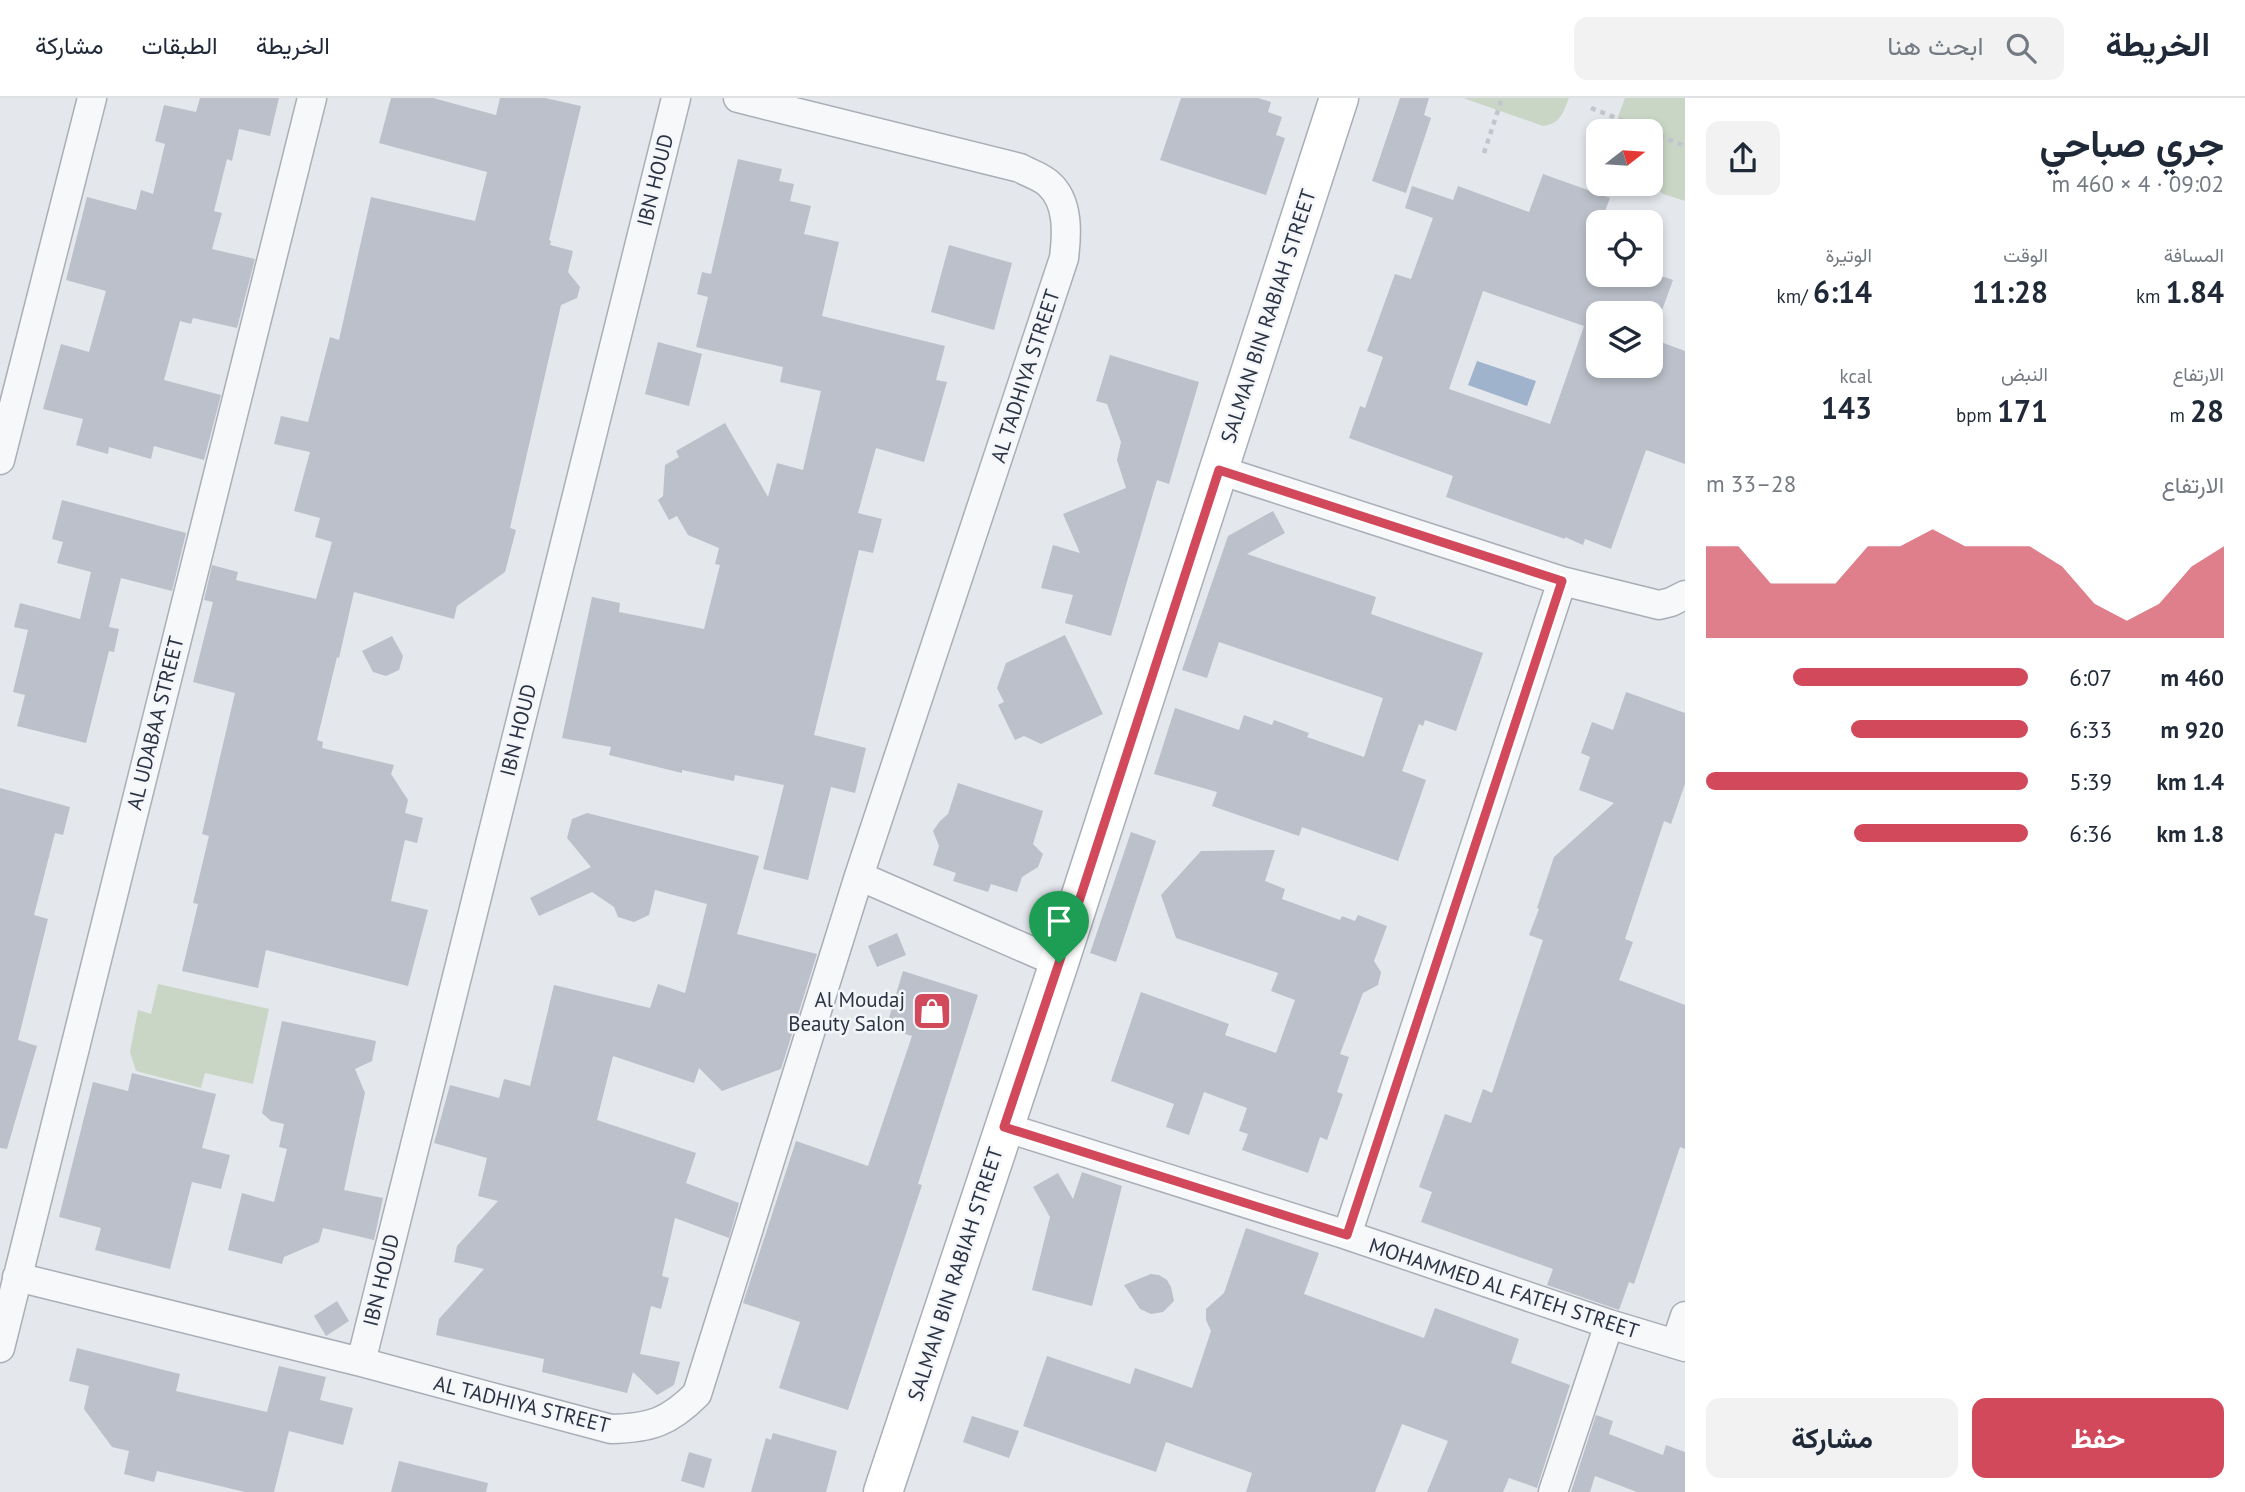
<!DOCTYPE html>
<html lang="ar">
<head>
<meta charset="utf-8">
<style>
	body { margin:0; font-family:"PT Sans",Vazirmatn,sans-serif; background:#f2f2f3; color:#1f2937; direction:rtl; height:100vh; display:flex; flex-direction:column; font-size:26px; white-space:nowrap }
	* { box-sizing:border-box; margin:0 }
	p { font-size:23px; color:#747a83 }
	.icon { flex:none; width:38px; height:38px; fill:none; stroke:currentColor; stroke-width:2; stroke-linecap:round; stroke-linejoin:round }
	.map { position:relative; flex:1; overflow:hidden; direction:ltr }
	.details { display:flex; flex-direction:column; background:#fff; width:560px }
	.details>* { flex:none }
	.needle { width:46px; rotate:73deg }
	.buttons { position:absolute; left:1586px; top:21px; display:grid; gap:14px }
	.buttons a { display:grid; place-items:center; width:77px; height:77px; border-radius:14px; background:#fff; box-shadow:0 4px 10px #0003; font-size:35px }
	.pin { position:absolute; display:grid; place-items:center; width:60px; height:60px; color:#fff; margin:-72px -30px; border-radius:50% 50% 50% 0; rotate:-45deg; box-shadow:0 0 7px #0007 }
	.pin .icon { rotate:45deg }
	.round { display:grid; place-items:center; flex:none; width:74px; height:74px; border-radius:14px; background:#f2f2f3 }
	.head { display:flex; align-items:center; justify-content:space-between; height:119px; padding:0 21px }
	h1 { font-size:38px; font-weight:700; line-height:52px }
	.figures { display:grid; grid-template-columns:repeat(3,1fr); gap:10px; height:119px; padding:7px 21px }
	.figures div { display:grid; align-content:center }
	.figures b { font-size:30px; font-weight:700 }
	.figures small { font-size:19px; font-weight:400 }
	.figures p { font-size:19px }
	.chart { height:196px; padding:14px 21px }
	.chart p { display:flex; justify-content:space-between }
	.chart svg { width:100%; height:126px; margin-top:7px; fill:#d1495b; opacity:.7 }
	.action { display:flex; gap:14px; margin-top:auto; padding:14px 21px }
	.action a { flex:1; height:80px; border-radius:14px; background:#d1495b; color:#fff; font-size:28px; font-weight:700; line-height:80px; text-align:center }
	.action a+a { background:#f2f2f3; color:#1f2937 }
	ul { padding:0 21px; list-style:none; font-size:23px }
	li { display:grid; grid-template-columns:112px 84px 1fr; align-items:center; height:52px }
	li i { height:18px; border-radius:9px; background:#d1495b }
	header { display:flex; align-items:center; gap:42px; box-sizing:border-box; height:98px; padding:0 35px; background:#fff; border-bottom:2px solid #e0e1e3 }
	header strong { font-size:33px }
	nav { display:flex; gap:38px; margin-inline-start:auto; font-size:24px }
	.search { width:490px; height:63px; background:#f2f2f3; display:flex; align-items:center; gap:18px; box-sizing:border-box; padding:0 24px; border-radius:14px; color:#747a83; font-size:26px }
	main { display:flex; flex:1; min-height:0 }
	.map>svg:first-child { display:block }
</style>
</head>
<body>
<header>
<strong>الخريطة</strong>
<div class="search"><svg class="icon" aria-label="search" viewBox="0 0 24 24"><circle cx="10" cy="10" r="6"/><path d="M15 15l6 6"/></svg>ابحث هنا</div>
<nav><a>الخريطة</a><a>الطبقات</a><a>مشاركة</a></nav>
</header>
<main>
<section class="details">
<div class="head"><div><h1>جري صباحي</h1><p>09:02 · 4 × 460 m</p></div><a class="round"><svg class="icon" aria-label="share" viewBox="0 0 24 24"><path d="M12 15V3M7 8l5-5 5 5M5 13v7h14v-7"/></svg></a></div>
<div class="figures">
<div><p>المسافة</p><b>1.84<small> km</small></b></div>
<div><p>الوقت</p><b>11:28</b></div>
<div><p>الوتيرة</p><b>6:14<small> /km</small></b></div>
</div>
<div class="figures">
<div><p>الارتفاع</p><b>28<small> m</small></b></div>
<div><p>النبض</p><b>171<small> bpm</small></b></div>
<div><p>kcal</p><b>143</b></div>
</div>
<div class="chart"><p><span>الارتفاع</span>28–33 m</p>
<svg viewBox="0 0 160 44" preserveAspectRatio="none"><path d="M0 44V12L10 12L20 25L30 25L40 25L50 12L60 12L70 6L80 12L90 12L100 12L110 19L120 32L130 38L140 32L150 19L160 12V44z"/></svg>
</div>
<ul>
<li><b>460 m</b>6:07<i style="width:73%"></i></li>
<li><b>920 m</b>6:33<i style="width:55%"></i></li>
<li><b>1.4 km</b>5:39<i style="width:100%"></i></li>
<li><b>1.8 km</b>6:36<i style="width:54%"></i></li>
</ul>
<div class="action"><a>حفظ</a><a>مشاركة</a></div>
</section>
<div class="map">
<svg width="1685" height="1394" viewBox="0 0 1685 1394">
	<rect width="100%" height="100%" fill="#e4e7ec"/>
	<path fill="#c9d6c5" d="M1463,0H1569C1563,15 1560,26 1543,28Z
		M1625,0H1685V103L1663,96L1650,85V33H1613Z
		M158,886L269,911L253,986L205,975L201,990L136,973L130,954L138,912L151,916Z"/>
	<path fill="#9fb4cc" d="M1477,263L1536,283L1527,308L1468,287Z"/>
	<path fill="#bbc0ca" fill-rule="evenodd" d="M200,0H279L270,38L239,31L232,63L227,61L214,113L222,115L212,151L255,161L237,230L193,220L191,226L180,223L164,282L221,297L204,362L154,348L151,361L109,349L108,356L76,347L83,321L43,311L61,246L89,254L106,193L66,182L87,99L136,112L141,92L153,96L165,46L155,43L164,7L196,14Z
		M391,0H433L496,17L500,0H545L581,8L549,142L551,143L550,147L573,153L568,174L580,189L577,200L561,207L510,430L516,432L505,474L457,508L454,521L354,494L339,560L337,559L317,642L323,644L322,650L394,667L391,676L408,702L405,715L423,720L417,745L405,742L391,803L428,812L408,888L266,852L258,890L182,873L198,806L193,805L209,738L202,736L235,595L193,584L213,504L204,502L212,467L238,474L236,482L316,501L332,444L315,439L320,420L294,413L310,354L274,346L281,318L308,324L330,239L339,242L371,99L475,123L487,74L379,45Z
		M1181,0H1258L1271,4L1268,14L1282,19L1276,37L1285,40L1266,97L1160,62Z
		M1400,0H1429L1424,17L1431,20L1406,95L1372,83Z
		M738,61L782,71L779,83L794,86L790,103L811,108L804,136L839,144L822,218L945,248L936,282L947,284L924,364L876,350L858,415L882,421L873,455L859,452L814,637L866,650L855,695L831,689L808,782L763,771L784,687L735,677L734,683L682,672V675L609,657L611,649L562,640L592,499L620,505L619,514L704,531L720,467L715,466L719,450L688,437L677,418L669,422L658,402L663,398L665,367L679,359L676,353L725,325L768,399L777,365L803,372L821,293L780,284L783,269L696,249L708,199L697,196L702,174L711,176Z
		M1543,76L1610,100L1601,124H1598V134L1591,153L1598,155V177H1658L1673,182L1661,215H1598V268H1650V240L1685,253V366L1646,352L1611,451L1585,441L1583,447L1565,439V441L1446,399L1453,378L1349,340L1360,308L1365,310L1383,259L1367,253L1395,176L1411,181L1433,120L1405,110L1412,88L1453,102L1458,88L1529,114ZM1483,193L1584,228L1550,326L1449,291Z
		M949,147L1012,165L994,232L931,214Z
		M658,244L702,256L689,308L645,296Z
		M1110,257L1199,284L1169,386L1157,382L1111,538L1065,525L1073,497L1041,490L1053,447L1080,455L1063,416L1126,390L1117,362L1121,344L1107,306L1096,303Z
		M62,402L186,435L172,493L121,480L109,529L119,531L114,554L109,553L86,645L17,628L25,597L13,594L28,532L14,529L20,505L80,521L91,474L57,465L63,444L52,441Z
		M1273,413L1285,435L1247,456L1376,499L1371,516L1483,555L1456,633L1425,622L1423,628L1419,626L1402,673L1426,682L1398,763L1302,729L1299,738L1212,708L1217,694L1154,676L1175,610L1239,632L1244,617L1272,627L1274,622L1309,635L1307,639L1364,659L1383,600L1219,544L1207,580L1182,572L1228,438Z
		M1065,537L1103,616L1041,646L1024,638L1015,642L998,607L1004,604L997,590L1006,565Z
		M392,538L403,558L399,572L386,578L373,574L362,553Z
		M1626,594L1685,615V686L1671,726L1664,723L1625,841L1633,844L1619,882L1685,907V1051L1680,1049L1634,1186L1629,1184L1619,1212L1547,1187L1553,1171L1421,1124L1432,1094L1419,1089L1445,1016L1471,1025L1483,991L1492,995L1543,842L1529,837L1539,811L1537,810L1554,759L1614,705L1579,692L1590,659L1581,655L1592,624L1613,632Z
		M958,685L1043,713L1033,746L1043,756L1038,769L1022,779L1017,794L991,786L988,794L953,783L956,775L933,767L939,748L933,733L940,723L948,716Z
		M0,690L70,709L63,737L55,735L34,817L48,821L18,942L37,948L7,1051L0,1050Z
		M587,715L759,758L737,836L817,856L781,971L722,993L699,970L694,985L613,958L597,1022L696,1055L686,1085L739,1105L729,1140L675,1120L662,1178L669,1180L661,1211L651,1208L640,1256L680,1264L674,1287L657,1297L633,1274L627,1295L542,1274L544,1261L436,1237L439,1221L484,1171L454,1164L457,1148L498,1103L478,1098L487,1060L434,1045L450,987L499,1000L504,981L530,988L554,887L650,910L658,886L685,895L707,806L655,792L649,817L634,824L618,819L614,809L592,794L539,818L530,800L591,769L567,740L572,721Z
		M1131,734L1156,743L1116,864L1090,855Z
		M1275,752L1265,783L1285,791L1282,801L1340,822L1342,818L1355,823L1358,817L1387,828L1374,863L1381,874L1378,887L1363,895L1340,956L1349,959L1337,994L1343,996L1327,1042L1320,1039L1308,1075L1242,1052L1248,1036L1239,1033L1247,1010L1204,994L1189,1037L1166,1029L1174,1006L1111,983L1141,894L1229,926L1225,937L1276,955L1295,902L1271,893L1278,875L1176,840L1161,797L1201,753Z
		M897,835L906,857L877,869L868,848Z
		M903,873L978,897L918,1086L922,1087L848,1312L779,1290L800,1224L743,1205L796,1043L868,1068L912,938L886,930Z
		M282,923L376,943L372,963L355,971L365,995L344,1092L383,1100L374,1142L323,1130L319,1144L284,1159L282,1166L228,1152L242,1095L274,1104L287,1051L279,1049L284,1026L271,1023L262,1015Z
		M132,975L216,996L202,1050L230,1057L221,1091L192,1084L170,1171L95,1152L101,1130L59,1119L93,984L128,993Z
		M1082,1074L1122,1088L1092,1208L1032,1192L1050,1119L1033,1089L1058,1075L1073,1101Z
		M1246,1130L1319,1155L1304,1196L1424,1240L1435,1210L1519,1241L1511,1265L1570,1287L1537,1390L1509,1380L1503,1394H1427L1448,1343L1402,1326L1375,1394H1246L1252,1375L1166,1344L1156,1374L1023,1328L1047,1258L1130,1286L1135,1270L1192,1290L1211,1233L1206,1222V1211L1224,1195Z
		M1151,1176L1159,1177L1167,1182L1171,1189L1174,1203L1163,1214L1151,1216L1140,1211L1124,1187Z
		M337,1203L349,1223L326,1238L314,1218Z
		M77,1250L180,1276L176,1293L267,1314L279,1268L326,1279L320,1302L353,1310L343,1347L289,1333L274,1394H245L157,1373L154,1384L124,1376L129,1353L112,1349L84,1311L89,1288L69,1283Z
		M1596,1317L1613,1323L1609,1336L1663,1357L1666,1347L1685,1354V1394H1637L1595,1378L1590,1394H1571Z
		M972,1318L1019,1333L1009,1360L963,1344Z
		M773,1335L837,1353L826,1394H751L766,1340L771,1342Z
		M689,1354L712,1361L704,1390L681,1383Z
		M399,1363L488,1385L486,1394H391Z"/>
	<g fill="none" stroke-linecap="round" stroke-linejoin="round">
		<g stroke="#a9aeb7" stroke-width="31">
			<path id="street" d="M0,362L92,0
				M1219,372L1562,483L1659,507L1671,504L1685,497
				M859,778L1059,865
				M1004,1029L1347,1137L1609,1226L1685,1249
				M1347,1137L1562,483
				M17,1179L361,1264L611,1331C651,1330 669,1324 697,1296L859,778L1064,160C1067,136 1069,104 1049,86C1042,79 1029,75 1020,70L738,0
				M1676,1245L1685,1218
				M0,1250L312,0
				M361,1264L676,0
				M1553,1394L1609,1226"/>
		</g>
		<g stroke="#a9aeb7" stroke-width="41">
			<path id="secondary" d="M883,1394L1059,865L1339,0"/>
		</g>
		<path stroke="#c2c5cb" stroke-width="4.5" stroke-dasharray="5 5" stroke-linecap="butt" d="M1591,10L1649,33
			M1650,34L1685,48
			M1484,55L1502,0"/>
		<use href="#street" stroke="#f7f8fa" stroke-width="28"/>
		<use href="#secondary" stroke="#fff" stroke-width="38"/>
	</g>
	<g fill="none" stroke-linecap="round" stroke-linejoin="round">
		<g stroke="#fff" stroke-width="14">
			<path id="route" d="M1219,372L1562,483L1347,1137L1004,1029L1059,865Z"/>
		</g>
		<use href="#route" stroke="#d1495b" stroke-width="9"/>
	</g>
	<defs>
		<g id="shop-square" transform="scale(2.0125)"><rect x="-9" y="-9" width="18" height="18" rx="4" fill="#d1495b" stroke="#f4f6f9"/><path d="M-5-2.5h2.3a2.7 3.5 0 0 1 5.4 0H5L5.5 6h-11ZM-1.5-2.5h3a1.5 2.3 0 0 0-3 0Z" fill="#fff"/></g>
	</defs>
	<g fill-rule="evenodd">
		<use href="#shop-square" x="932" y="913"/>
	</g>
	<g text-anchor="middle" dominant-baseline="central" stroke-width="5" stroke-linejoin="round" paint-order="stroke">
		<g font-size="21" fill="#2b3445" stroke="#f4f6f9">
			<text transform="translate(655 82) rotate(-76)">IBN HOUD</text>
			<text transform="translate(1268 218) rotate(-72)">SALMAN BIN RABIAH STREET</text>
			<text transform="translate(1025 278) rotate(-72)">AL TADHIYA STREET</text>
			<text transform="translate(155 625) rotate(-76)">AL UDABAA STREET</text>
			<text transform="translate(518 632) rotate(-76)">IBN HOUD</text>
			<text transform="translate(955 1176) rotate(-72)">SALMAN BIN RABIAH STREET</text>
			<text transform="translate(381 1182) rotate(-76)">IBN HOUD</text>
			<text transform="translate(1504 1190) rotate(18)">MOHAMMED AL FATEH STREET</text>
			<text transform="translate(522 1306) rotate(14)">AL TADHIYA STREET</text>
		</g>
		<g font-size="21" fill="#2b3445" stroke="#f4f6f9" text-anchor="end">
			<text x="905" y="901">Al Moudaj<tspan x="905" dy="24">Beauty Salon</tspan></text>
		</g>
	</g>
</svg>
<div class="buttons">
<a><svg class="needle" viewBox="-14 -14 28 28"><path d="M0-13l5 13h-10z" fill="#e53935"/><path d="M0 13l5-13h-10z" fill="#747a83"/></svg></a>
<a><svg class="icon" aria-label="locate" viewBox="0 0 24 24"><circle cx="12" cy="12" r="6"/><path d="M12 2v4M12 18v4M2 12h4M18 12h4"/></svg></a>
<a><svg class="icon" aria-label="layers" viewBox="0 0 24 24"><path d="M12 4l9 5-9 5-9-5zM3 14l9 5 9-5"/></svg></a>
</div>
<div class="pin" style="left:1059px;top:865px;background:#1e9e55"><svg class="icon" aria-label="arrive" viewBox="0 0 24 24"><path d="M6 21V4h12l-3 4 3 4H6"/></svg></div>
</div>
</main>
</body>
</html>
